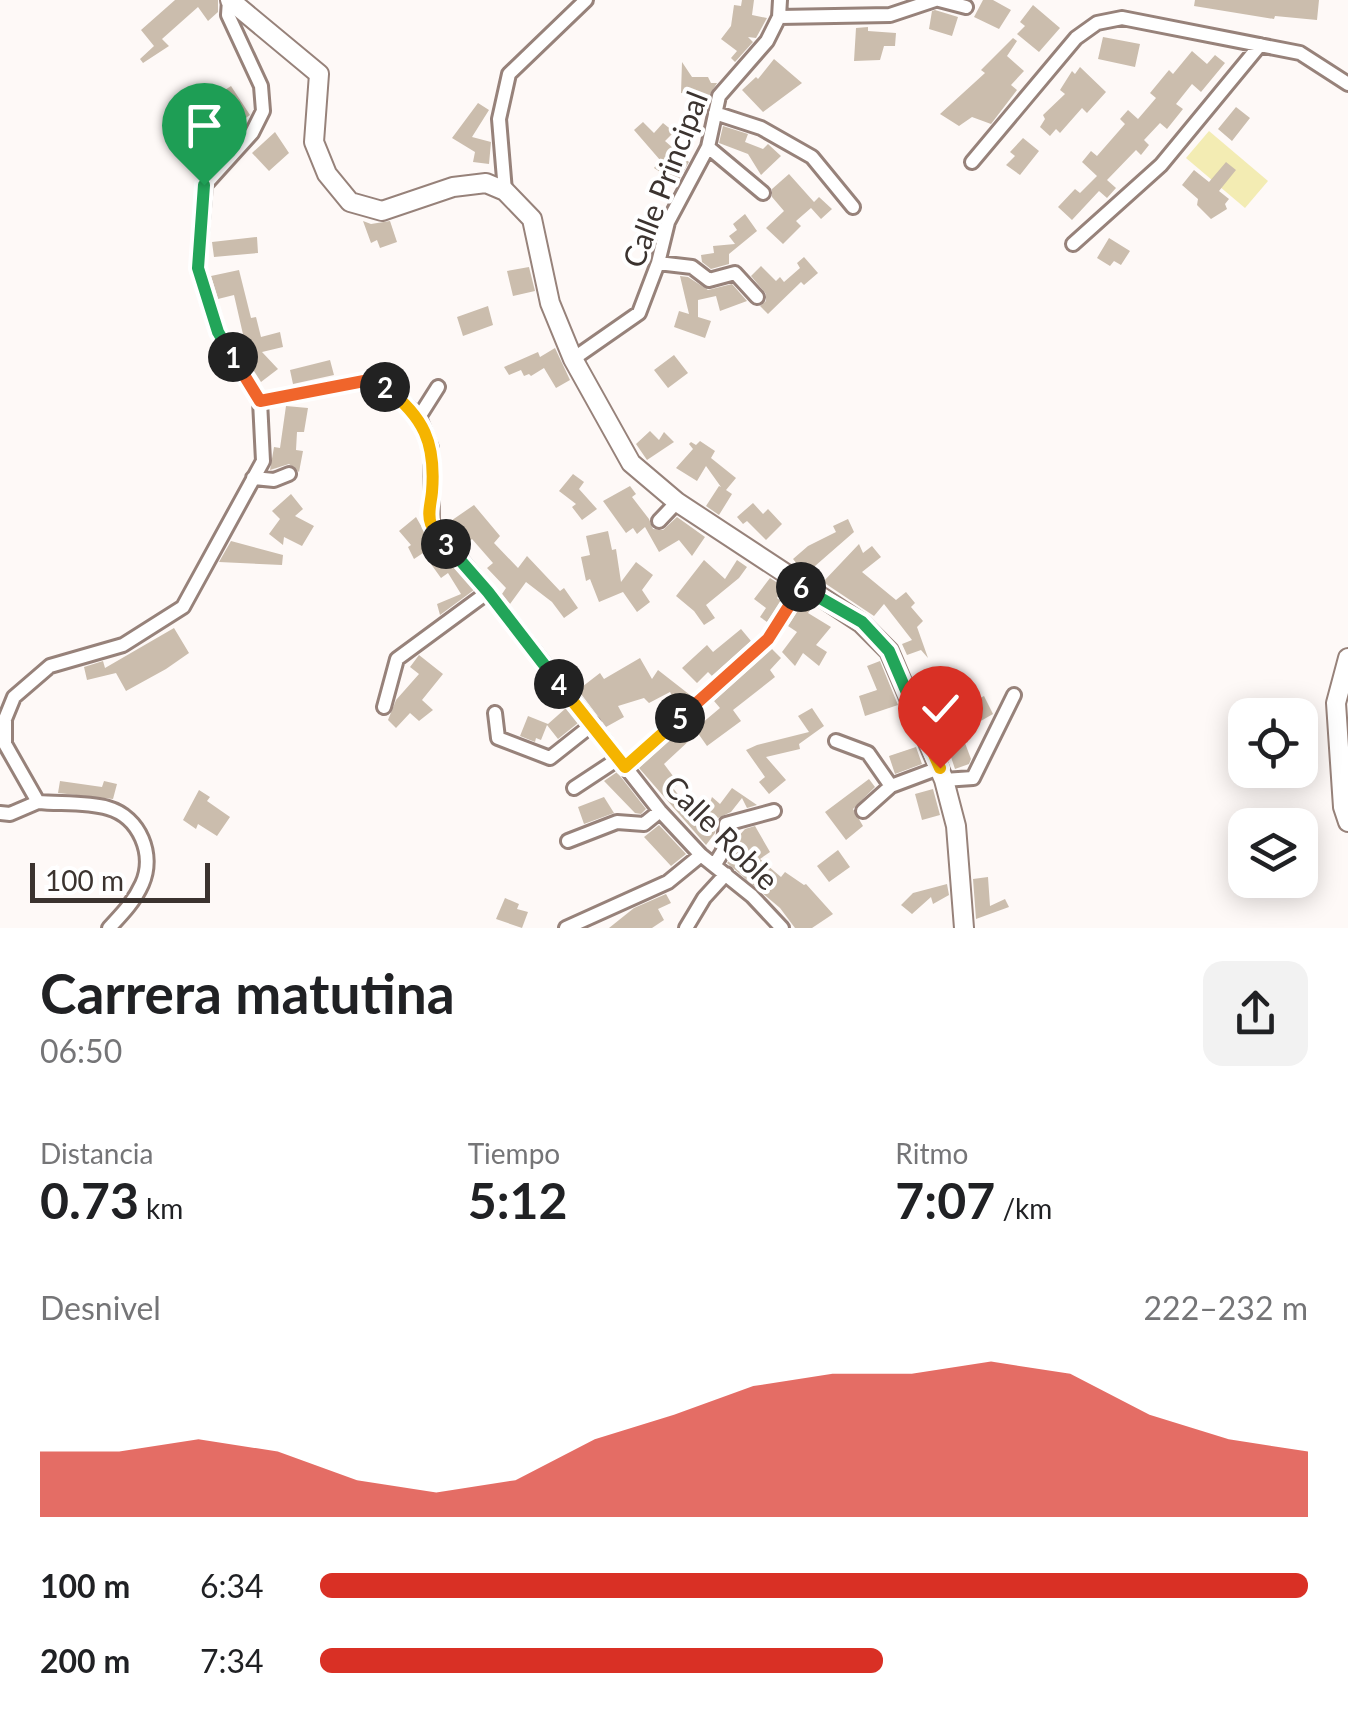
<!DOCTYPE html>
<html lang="es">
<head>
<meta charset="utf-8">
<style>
	body { margin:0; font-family:Lato,sans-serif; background:#f2f2f2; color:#202124; height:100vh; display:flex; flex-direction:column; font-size:38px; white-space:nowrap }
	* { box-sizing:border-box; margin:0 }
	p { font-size:32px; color:#757577 }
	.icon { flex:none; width:55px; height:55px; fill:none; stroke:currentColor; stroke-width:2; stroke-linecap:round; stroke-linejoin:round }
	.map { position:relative; height:928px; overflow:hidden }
	.drawer { display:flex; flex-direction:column; background:#fff; flex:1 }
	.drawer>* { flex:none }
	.fabs { position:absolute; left:1228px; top:698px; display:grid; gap:20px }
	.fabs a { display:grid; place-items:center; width:90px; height:90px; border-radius:20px; background:#fff; box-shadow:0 5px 25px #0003; font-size:50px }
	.scale { position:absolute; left:30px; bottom:25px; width:180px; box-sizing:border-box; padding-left:10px; border:5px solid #3b332f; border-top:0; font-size:28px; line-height:35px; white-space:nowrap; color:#3b332f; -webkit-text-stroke:8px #fff; paint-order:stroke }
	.pin { position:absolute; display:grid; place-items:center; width:85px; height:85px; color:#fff; margin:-102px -42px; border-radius:50% 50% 50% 0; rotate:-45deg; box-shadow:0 0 10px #0007 }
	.pin .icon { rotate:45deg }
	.km { position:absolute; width:50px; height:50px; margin:-25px; border-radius:50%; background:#222; color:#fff; font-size:28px; line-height:50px; text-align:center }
	.round { display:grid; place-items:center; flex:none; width:105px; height:105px; border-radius:20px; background:#f2f2f2 }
	.headline { display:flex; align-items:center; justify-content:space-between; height:170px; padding:0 40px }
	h1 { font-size:55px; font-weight:700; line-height:75px }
	.figures { display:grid; grid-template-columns:repeat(3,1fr); gap:15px; height:170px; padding:10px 40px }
	.figures div { display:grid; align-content:center }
	.figures b { font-size:50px; font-weight:700 }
	.figures small { font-size:28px; font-weight:400 }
	.figures p { font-size:28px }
	.chart { height:280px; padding:20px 40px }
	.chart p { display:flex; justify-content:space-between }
	.chart svg { width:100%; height:180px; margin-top:10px; fill:#d93025; opacity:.7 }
	ul { padding:0 40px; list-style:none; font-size:32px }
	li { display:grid; grid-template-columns:160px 120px 1fr; align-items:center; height:75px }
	li i { height:25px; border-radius:12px; background:#d93025 }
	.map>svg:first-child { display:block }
</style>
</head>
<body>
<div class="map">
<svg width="1348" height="928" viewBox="0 0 1348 928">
	<rect width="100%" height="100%" fill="#fef9f7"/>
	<path fill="#f3ecb3" d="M1209,131L1268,181L1245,208L1186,158Z"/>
	<path fill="#cbbdad" d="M175,0H218V12L208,21L198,7L162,39L169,46L143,63L140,59L154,46L141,30Z
		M742,0H754L752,15L767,18L756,38L748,37L753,42L735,62L731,58L737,51L721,39L731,26L734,5L741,6Z
		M983,0H993L1011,10L999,29L974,17Z
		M1195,0H1319L1317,20L1275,16L1274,19L1194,6Z
		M1033,5L1060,28L1039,52L1017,34L1025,26L1020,22Z
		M935,10L958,17L952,36L929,29L932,11Z
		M868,27V31L896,33L895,46H884L880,60L854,61L856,28Z
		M1103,37L1140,44L1135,67L1098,59Z
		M1013,38L1017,41L1007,56L1024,71L1011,85L1017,90L991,124L972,117L959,126L940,114L985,73L981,70Z
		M1192,51L1207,64L1215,55L1225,63L1201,92L1192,84L1176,104L1183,109L1167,129L1160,123L1144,140L1149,145L1141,155L1136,150L1107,180L1116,188L1107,198L1099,191L1072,220L1058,207L1075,189L1080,193L1097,176L1082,162L1091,151L1097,156L1125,124L1120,119L1128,110L1138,119L1156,98L1150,93L1169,70L1173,74Z
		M774,59L802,83L763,112L742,90L756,77L758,79Z
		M682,62L692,77H708L711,83H717L709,96L681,93Z
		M1080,67L1106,92L1087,113L1082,108L1060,133L1056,129L1050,136L1040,127L1045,119L1043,115L1065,94L1060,90L1072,71L1075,74Z
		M231,86L250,115L208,144L187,115Z
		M478,103L489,110L472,137L491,142L489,164L473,162L475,152L452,138Z
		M1236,107L1250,118L1232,141L1218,129Z
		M643,122L654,133L663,123L674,132L665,141L689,162L677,183L654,168L660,160L634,130Z
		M723,126L748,134L745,142L763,149L768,144L781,156L761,175L748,154L719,143Z
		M275,132L289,153L269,171L252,153Z
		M1023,138L1039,151L1020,175L1006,165L1015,156L1010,152Z
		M1226,162L1236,170L1219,191L1229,199L1225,204L1227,209L1211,219L1197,205L1198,199L1182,185L1194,170L1209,182Z
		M789,174L814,202L819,197L832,209L821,219L811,208L796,221L801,226L783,244L766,228L784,211L772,197V189Z
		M745,214L757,231L729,254V264L711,269L702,262L701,255L714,253L713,246L735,244L729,236L737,230L733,224Z
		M363,221L371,224L390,221L397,242L380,248L377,240L371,243Z
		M257,237L258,253L214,257L212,242Z
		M1109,238L1130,251L1121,265L1114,261L1110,266L1097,258Z
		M804,257L818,273L804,285L801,282L768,314L760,306L766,301V294L751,276L761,266L776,281L780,277L784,282L800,268L797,263Z
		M529,267L535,291L513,296L507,271Z
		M239,270L251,318L256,317L261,337L280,332L283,347L262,352L278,369L261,382L252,368L257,364L253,342L245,343L234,295L218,299L211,276Z
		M680,276L688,277L708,290L732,284L747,301L720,311L716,296L698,300V317L711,321L705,338L674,327L679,311L689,314Z
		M488,306L493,325L463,336L457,317Z
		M555,348L570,380L556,388L544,368L531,376L529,374L524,376L521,370L509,375L504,367L538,352L540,357Z
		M674,355L688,373L668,388L654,370Z
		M330,360L334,375L293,384L290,370Z
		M286,406L308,408L304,432H297L296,450L303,451L299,472L289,464L270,470L274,447L280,448Z
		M650,431L659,440L664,432L674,442L647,460L636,444Z
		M700,441L715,451L711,458L736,478L726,490L732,494L719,515L706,506L719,486L721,487L706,466L697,481L676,468L693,449L689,444L691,442L696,445Z
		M573,474L584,482L579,489L597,509L582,520L572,507L576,504L559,491Z
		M630,486L636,494L632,497L649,519L653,529L663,530L677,517L705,537L692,556L679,540L659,552L645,527L637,534L633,528L626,533L603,501Z
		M291,494L303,509L295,516L314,526L302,546L284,537L283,545L269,534L280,519L272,511Z
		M753,503L763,514L768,509L782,524L766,540L747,521L743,524L737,517Z
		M474,505L500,536L494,543L518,568L527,556L560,591L564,588L578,608L564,618L552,602L526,582L510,604L502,594L506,588L487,568L493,563L472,539L463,546L445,525Z
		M416,517L424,531L474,590L440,615L437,604L461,594L448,573L441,578L423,553L414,559L408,547L411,545L399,531Z
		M848,519L854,532L807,573L802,570L793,559L808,546L836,532L833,526Z
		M608,531L612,550L616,549L621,582L636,562L653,575L642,590L650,602L637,612L623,592L599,602L590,579L586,581L581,557L590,555L586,536Z
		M231,541L283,555L282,565L219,562Z
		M859,544L863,553L872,546L881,557L862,572L896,600L906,592L915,603L911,607L923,621L917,627L928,658L921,650L907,655L902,644L912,640L884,604L874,616L823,582Z
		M704,560L725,579L737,560L747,567L739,578L706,605L715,618L704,625L694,611L676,596Z
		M770,578L784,587L777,598L781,601L767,622L760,617L766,608L754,599Z
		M804,601L813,606L808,613L831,627L816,645L827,652L819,666L803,653L795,666L782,652L797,632L788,626Z
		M174,628L189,653L166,669L126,691L116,673L87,680L84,667L103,661L105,668Z
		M741,629L751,641L712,676L708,672L697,683L682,668L707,645L713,652Z
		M772,649L781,658L770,670L775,677L733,710L741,721L707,746L695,729L720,708L714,701Z
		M419,655L443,674L422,700L433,710L419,721L410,713L396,728L388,720L396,700L419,674L410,667Z
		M640,658L652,679L658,670L690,695L664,718L657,711L673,697L670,692L649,703L644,698L618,706L624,717L606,727L578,690L600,673L604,679Z
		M880,661L898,705L865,716L859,696L877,690L867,666Z
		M984,696L993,714L965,730L968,742L965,743L971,759L969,764L955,769L942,730L937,732L931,712L962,703L963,707Z
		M566,708L578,723L558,739L547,725L541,740L536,738L535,742L520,736L528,716L548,724Z
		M812,708L824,726L799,744L800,749L766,757L786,780L769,794L759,782L765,777L746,750L757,745L809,732L798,716Z
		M682,729L692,738L664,764L679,784L673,788L702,825L712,797L720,804L732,788L757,805L747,808L742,798L731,812L718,818L715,833L706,845L639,768Z
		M916,747L922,764L895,774L889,756Z
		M617,772L646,809L641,814L635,813L604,781Z
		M869,779L875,787L853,809L863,826L846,840L825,812Z
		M60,781L102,787L104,781L117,784L113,799L58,793Z
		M933,789L940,815L922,820L915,794Z
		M199,790L210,797L207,801L230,817L217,836L198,824L196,829L183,820Z
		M604,797L614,813L584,824L578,807Z
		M659,825L686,854L671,866L644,837Z
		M755,826L770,852L760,859L781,877L785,872L804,885L806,884L833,914L812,928H795L780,908L727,863L742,846L737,838L745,829Z
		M838,850L850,867L829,882L817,866Z
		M988,877L990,906L1005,899L1009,907L976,919L973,879Z
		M947,884L949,895L933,904L931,897L912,914L901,905L913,893Z
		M666,894L671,903L658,909L664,920L652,928H609L634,908Z
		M505,898L519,904L517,909L528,912L522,928L496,919Z"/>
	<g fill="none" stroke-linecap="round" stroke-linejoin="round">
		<g stroke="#97827a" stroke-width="18">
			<path id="minor" d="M939,0L966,7
				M779,17L890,15L935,0
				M715,113L761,128L812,157L853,207
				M708,147L763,193
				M972,162L1076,38L1097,23L1122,18L1300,53L1348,84
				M505,191L499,119L509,74L586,0
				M1073,244L1161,165L1260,45
				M658,263L692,267L709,280L735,273L757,297
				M573,359L639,313L658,263L668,222L708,147L719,96L767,41L779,17L780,0
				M260,401L363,381L387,388L419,417L431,448L432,525L488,592L660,811L701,855L752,896L782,928
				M419,417L438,387
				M253,478L274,480L289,474
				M659,521L677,502
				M384,707L397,659L488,592
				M495,713L498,738L550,758L593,724
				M836,741L868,753L891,786
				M625,767L768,639L802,586
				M944,780L973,778L1014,695
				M574,788L618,759
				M38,802L5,744V719L14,697L50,666L123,645L183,607L263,461L260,401L218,332L198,267L205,185L252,133L263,111L261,86L228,15L229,0
				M38,802C60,804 87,802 108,808C140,817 155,855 142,884C134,902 122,914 109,928
				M863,811L891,786L939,768
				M0,813L10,814L38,802
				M568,841L617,822L644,824L660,811
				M715,864L723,851L726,824L774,811
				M566,928L668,882L701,855
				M686,928L704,898L726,874"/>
		</g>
		<g stroke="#97827a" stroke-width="22">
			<path id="tertiary" d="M230,0L319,74L314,142L327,174L350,202L382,211L453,187L486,183L505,191L532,219L550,303L573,359L631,463L677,502L861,623L889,651L944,780L956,826L964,928
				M1348,658L1336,703L1343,807L1348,822"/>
		</g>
		<use href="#minor" stroke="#fff" stroke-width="12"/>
		<use href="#tertiary" stroke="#fff" stroke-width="18"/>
	</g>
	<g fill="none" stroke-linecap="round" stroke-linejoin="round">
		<g stroke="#fff" stroke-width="20">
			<path id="split-1" d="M204,185L198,268L218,332L233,357"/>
		</g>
		<g stroke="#fff" stroke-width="20">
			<path id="split-2" d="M233,357L260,401L364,381L385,387"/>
		</g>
		<g stroke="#fff" stroke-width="20">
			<path id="split-3" d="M385,387C424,417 436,443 432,492C431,503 427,514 431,524C434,531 441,538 446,544"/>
		</g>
		<g stroke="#fff" stroke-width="20">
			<path id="split-4" d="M446,544L488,592L559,684"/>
		</g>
		<g stroke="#fff" stroke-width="20">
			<path id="split-5" d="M559,684L625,767L680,718"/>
		</g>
		<g stroke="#fff" stroke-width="20">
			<path id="split-6" d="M680,718L768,639L801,587"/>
		</g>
		<g stroke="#fff" stroke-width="20">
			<path id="split-7" d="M801,587L862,622L889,651L916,714"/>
		</g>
		<g stroke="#fff" stroke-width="20">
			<path id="split-8" d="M916,714L940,768"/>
		</g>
		<use href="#split-1" stroke="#22a559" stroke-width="12"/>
		<use href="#split-2" stroke="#f0652b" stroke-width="12"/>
		<use href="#split-3" stroke="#f5b400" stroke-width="12"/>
		<use href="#split-4" stroke="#22a559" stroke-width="12"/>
		<use href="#split-5" stroke="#f5b400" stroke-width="12"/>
		<use href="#split-6" stroke="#f0652b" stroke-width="12"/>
		<use href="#split-7" stroke="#22a559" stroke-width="12"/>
		<use href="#split-8" stroke="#f5b400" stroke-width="12"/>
	</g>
	<g text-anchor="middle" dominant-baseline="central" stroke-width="8" stroke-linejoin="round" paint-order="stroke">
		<g font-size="30" fill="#3b332f" stroke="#fff">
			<text transform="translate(664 179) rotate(-69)">Calle Principal</text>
			<text transform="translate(722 832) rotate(45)">Calle Roble</text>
		</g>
	</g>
</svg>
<div class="fabs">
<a><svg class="icon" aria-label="locate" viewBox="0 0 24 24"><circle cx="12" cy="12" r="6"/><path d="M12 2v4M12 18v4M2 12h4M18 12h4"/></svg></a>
<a><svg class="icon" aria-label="layers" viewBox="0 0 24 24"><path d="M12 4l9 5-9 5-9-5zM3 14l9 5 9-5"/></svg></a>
</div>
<div class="scale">100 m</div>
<div class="pin" style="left:204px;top:185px;background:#1e9e55"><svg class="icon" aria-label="arrive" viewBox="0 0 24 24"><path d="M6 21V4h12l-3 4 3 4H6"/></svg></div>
<div class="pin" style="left:940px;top:768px;background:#d93025"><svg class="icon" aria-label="check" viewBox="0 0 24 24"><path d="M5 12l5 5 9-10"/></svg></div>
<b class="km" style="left:233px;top:357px">1</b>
<b class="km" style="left:385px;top:387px">2</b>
<b class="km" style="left:446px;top:544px">3</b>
<b class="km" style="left:559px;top:684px">4</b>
<b class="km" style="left:680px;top:718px">5</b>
<b class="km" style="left:801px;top:587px">6</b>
</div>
<section class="drawer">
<div class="headline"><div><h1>Carrera matutina</h1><p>06:50</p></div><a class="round"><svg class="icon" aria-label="share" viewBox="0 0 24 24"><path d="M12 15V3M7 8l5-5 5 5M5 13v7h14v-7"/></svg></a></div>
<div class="figures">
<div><p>Distancia</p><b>0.73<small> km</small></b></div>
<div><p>Tiempo</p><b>5:12</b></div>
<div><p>Ritmo</p><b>7:07<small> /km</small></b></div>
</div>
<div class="chart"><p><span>Desnivel</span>222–232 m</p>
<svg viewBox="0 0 160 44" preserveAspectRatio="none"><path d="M0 44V28L10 28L20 25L30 28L40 35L50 38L60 35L70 25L80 19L90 12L100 9L110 9L120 6L130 9L140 19L150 25L160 28V44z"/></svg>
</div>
<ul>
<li><b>100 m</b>6:34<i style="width:100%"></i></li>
<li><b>200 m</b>7:34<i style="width:57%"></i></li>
</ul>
</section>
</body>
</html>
